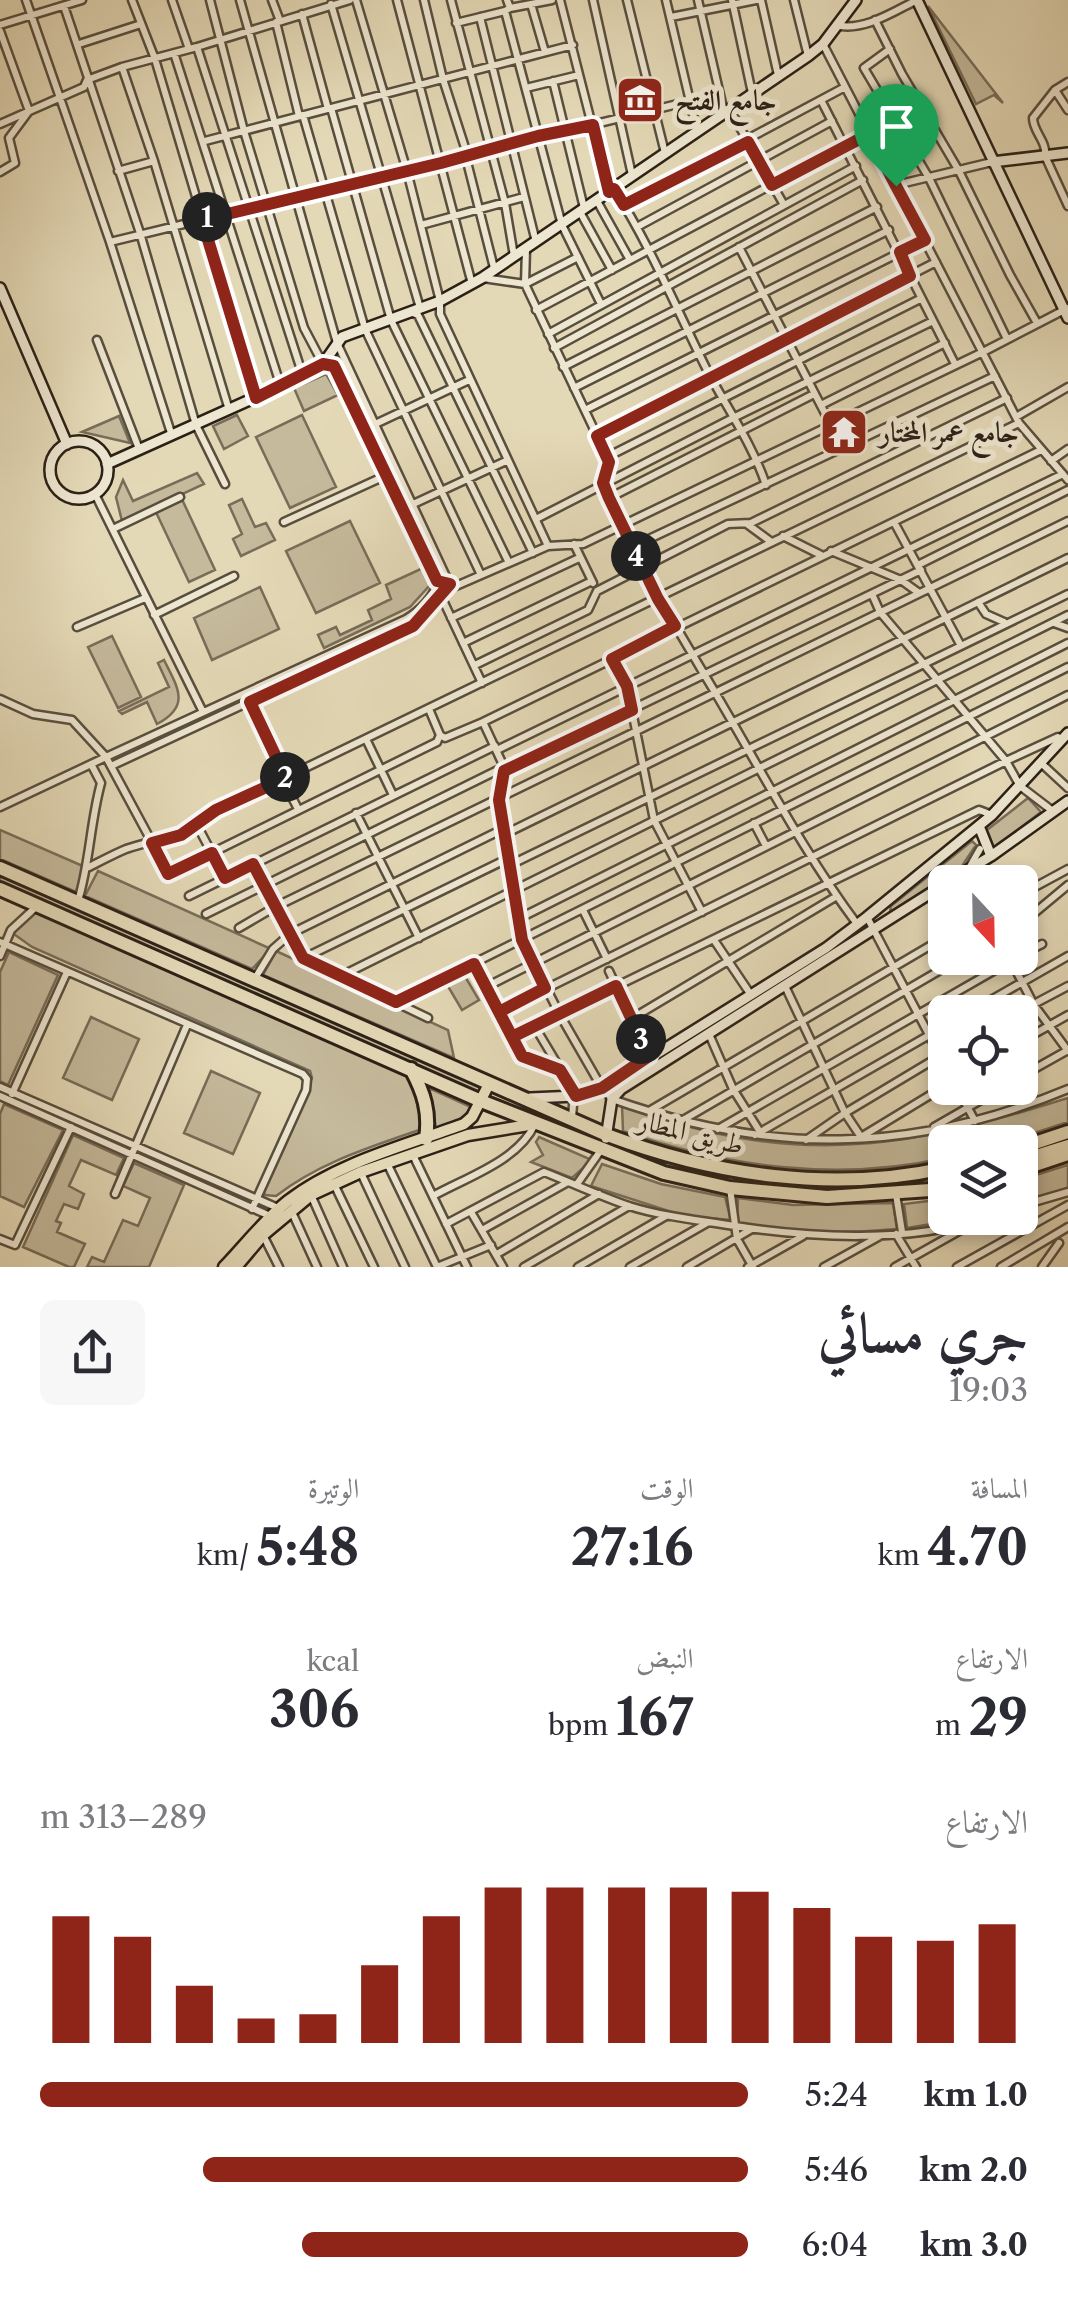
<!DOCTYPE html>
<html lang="ar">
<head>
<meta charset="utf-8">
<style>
	body { margin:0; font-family:"Libre Caslon Text",Amiri,serif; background:#f7f7f7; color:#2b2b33; direction:rtl; height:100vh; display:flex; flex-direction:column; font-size:38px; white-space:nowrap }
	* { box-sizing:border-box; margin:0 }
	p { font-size:32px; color:#7c7c81 }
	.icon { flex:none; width:55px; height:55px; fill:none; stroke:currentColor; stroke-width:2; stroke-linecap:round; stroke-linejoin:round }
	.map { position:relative; height:1267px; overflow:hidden; direction:ltr }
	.details { display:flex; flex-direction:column; background:#fff; flex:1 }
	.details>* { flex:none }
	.needle { width:65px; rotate:158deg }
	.fabs { position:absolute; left:928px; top:865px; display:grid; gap:20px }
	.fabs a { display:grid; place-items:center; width:110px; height:110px; border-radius:15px; background:#fff; box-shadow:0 5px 15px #0003; font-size:50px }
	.pin { position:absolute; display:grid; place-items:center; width:85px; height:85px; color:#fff; margin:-102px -42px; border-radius:50% 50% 50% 0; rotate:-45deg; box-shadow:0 0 10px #0007 }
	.pin .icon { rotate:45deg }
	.km { position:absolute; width:50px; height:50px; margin:-25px; border-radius:50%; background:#222; color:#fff; font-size:28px; line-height:50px; text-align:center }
	.round { display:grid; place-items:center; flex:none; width:105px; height:105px; border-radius:15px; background:#f7f7f7 }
	.head { display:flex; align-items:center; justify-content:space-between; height:170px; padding:0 40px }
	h1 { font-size:55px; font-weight:700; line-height:75px }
	.metrics { display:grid; grid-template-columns:repeat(3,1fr); gap:15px; height:170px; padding:10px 40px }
	.metrics div { display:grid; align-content:center }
	.metrics b { font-size:50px; font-weight:700 }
	.metrics small { font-size:28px; font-weight:400 }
	.metrics p { font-size:28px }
	.chart { height:280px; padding:20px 40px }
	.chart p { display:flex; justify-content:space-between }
	.chart svg { width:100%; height:180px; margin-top:10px; stroke:#8f2418; stroke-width:6 }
	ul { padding:0 40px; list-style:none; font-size:32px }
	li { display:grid; grid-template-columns:160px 120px 1fr; align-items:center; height:75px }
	li i { height:25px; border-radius:12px; background:#8f2418 }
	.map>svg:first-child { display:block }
</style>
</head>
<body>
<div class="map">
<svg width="1068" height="1267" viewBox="0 0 1068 1267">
	<rect width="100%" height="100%" fill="#e4d9b7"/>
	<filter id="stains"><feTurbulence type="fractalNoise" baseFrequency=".002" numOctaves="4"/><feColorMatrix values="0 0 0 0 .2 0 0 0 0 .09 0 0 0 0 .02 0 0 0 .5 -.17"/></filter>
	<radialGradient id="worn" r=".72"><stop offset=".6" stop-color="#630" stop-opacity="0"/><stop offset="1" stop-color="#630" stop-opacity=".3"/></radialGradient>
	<path fill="#c5ba9c" stroke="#786d59" stroke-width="2.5" d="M928,6L1003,103L994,95L976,104Z
		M326,374L338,395L304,411L294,388Z
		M237,415L248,436L224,449L213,426Z
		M302,415L336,487L290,508L256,437Z
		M119,416L130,443L82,432Z
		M197,473L204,484L180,495L215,570L189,582L154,508L122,521L116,497L123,480L133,501Z
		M242,499L255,527L266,523L275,540L241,556L233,539L242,534L229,505Z
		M350,521L380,583L316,613L286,551Z
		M423,568L430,585L410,607L324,648L318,635L336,627L340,635L372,620L368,610L391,599L386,585Z
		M260,587L279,629L212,660L194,618Z
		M112,636L141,697L118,708L88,647Z
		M164,660C178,688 191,706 157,724L147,702L122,714L119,711L169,687L158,663Z
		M1028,798L1041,812L994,848L987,830Z
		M0,830L85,867L76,892L0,859Z
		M972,841L976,845L960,869L890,912L891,906Z
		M98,871L271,949L252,969L85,896Z
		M0,875L481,1087L478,1093L0,883Z
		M36,910L406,1075L414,1088L422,1129C371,1147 320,1162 276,1196L265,1195L263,1190L312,1078L310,1071L32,947L11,932Z
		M276,951L448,1030L454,1058L263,975Z
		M9,952L58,975L8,1085L0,1081V972Z
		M463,973L479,1000L462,1010L446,983Z
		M91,1017L139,1039L112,1100L63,1078Z
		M211,1071L260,1093L233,1154L184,1133Z
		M429,1088L471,1107L464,1117L436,1129Z
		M1068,1098V1122L1007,1142H945V1158C838,1182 725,1167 623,1131L622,1105C648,1117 674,1123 702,1130C836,1163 940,1138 1068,1098Z
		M4,1104L63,1130L24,1207L0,1196V1114Z
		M73,1135L124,1158L116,1175L81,1160L69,1186L84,1194L78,1209L64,1204L56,1221L61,1223L57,1232L85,1244L74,1267H69L23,1247Z
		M539,1137L592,1160L572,1178L531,1162L543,1155L536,1142Z
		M614,1144C727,1182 813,1188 930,1179C903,1183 874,1190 846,1192C767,1196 686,1176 612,1150Z
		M134,1163L184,1185L149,1267H87L92,1257L104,1262L123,1220L138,1226L150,1198L123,1186Z
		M602,1164L661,1184L725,1197L731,1220L684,1216L591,1186Z
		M1068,1165V1189L1020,1203V1180Z
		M738,1198L793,1205L893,1203L897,1229C843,1234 790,1233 737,1223Z
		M945,1199V1218H968L907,1228L904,1204Z"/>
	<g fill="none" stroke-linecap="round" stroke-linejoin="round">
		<g stroke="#594e3e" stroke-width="11">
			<path id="street" d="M26,0L110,242
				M132,0L155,59L256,398
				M172,0L189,49
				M272,0L280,21
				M356,0L407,171L440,301V314L548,546
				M397,0L472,284
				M424,0L443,79L467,154
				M451,0L505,203L514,256
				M507,0L510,8L505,11L562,225L601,304
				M560,0L609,192
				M593,0L632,175
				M627,0L665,153
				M666,0L697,131
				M698,0L724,112
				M732,0L752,93
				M761,0L778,75
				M794,0L808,56
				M331,4L420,308
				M531,4L545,52
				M64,6L140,233L196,425L225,484
				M510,8L552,0
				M302,14L328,109
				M480,17L536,242
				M671,17L756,0
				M875,20L902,74L959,171L1010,275L1037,323
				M276,22L299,116
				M456,23L505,11
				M0,25L82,0
				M836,25C863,32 893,12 917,0
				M0,31L29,111L9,138L15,163L0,172
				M79,44L141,24
				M823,44L1019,423L1068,480
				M197,47L303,376
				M890,49L864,68L929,178L1007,339
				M174,53L281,387
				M122,67L154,161L229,410
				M553,81L584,208
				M1068,82L1055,90L1033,118C1033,132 1047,141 1045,156L1068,206
				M526,88L579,75
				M1055,90L1068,110
				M821,100L955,364
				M331,108L391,320L509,563
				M730,110L784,205
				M303,115L365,329L481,575
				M0,124L84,87L87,80L122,67L197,47L350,0
				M205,141L573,45
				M465,154L494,268
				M118,171L154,161
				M896,185L992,162
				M614,189C650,245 676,308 706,368C726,407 752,443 766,485
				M597,201L630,260
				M624,205L845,87
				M580,212L612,270
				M421,225L524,197
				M637,227L832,121
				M739,247L831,425
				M526,249L525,284L609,461L603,483C633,558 675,625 716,694C761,770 804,853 857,924
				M483,278L525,284L578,257
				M536,310L869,133
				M410,312L418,315L533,553
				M548,334L856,166
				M97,340L139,449
				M554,348L863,180
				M563,367L877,207
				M574,388L889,230
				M821,405L945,343
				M585,410L925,240
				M1016,417L1068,387
				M371,426L469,380
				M597,435L936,262
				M172,436L110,242L690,101
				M607,457L920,299
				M1051,461L1068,449
				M95,494L203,712
				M609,498L814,394
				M409,506L508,460
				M536,519L733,418L931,322
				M284,522L387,475
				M894,522L960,644
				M747,524L770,541
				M113,529L180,497
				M783,536L821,555
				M574,544L593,583
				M632,547L995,376
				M831,551L901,580L919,593
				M918,565L1068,490
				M437,581L456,586L548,546L583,544L983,352L1068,308
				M440,594L482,683
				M872,594L880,612L1006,761L1020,786L1054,812
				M978,602L986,614L1004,622
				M154,615L234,576
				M451,618L579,558
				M1054,623L1068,628
				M77,627L145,598
				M463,643L592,581
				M613,659L627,686L654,820L702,912
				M475,665L588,610L597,591L728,524L751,523L1007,398
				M0,699L33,714L72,720L106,757L406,619C419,611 435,597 437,581L333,366L323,364L304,328L244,131L210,0
				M250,702L286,778
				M429,709L440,735
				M483,722L504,767L499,800L522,940L560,1015L602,1088L612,1099C770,1155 912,1154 1068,1089
				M366,739L393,795
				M497,750L1063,474
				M1041,763L1068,788
				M111,766L413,626L450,585L337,343L240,0
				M504,771L921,570
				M283,780L298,809
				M0,807L106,757L169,874L437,742L440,735L445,738L483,722L1041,450
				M356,813L419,938
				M754,823L766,846
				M198,827L225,878
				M505,834L1068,558
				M253,864L303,958L428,1018
				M510,865L1068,594
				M89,867C101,861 114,854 126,849C165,836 183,839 216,811L1019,423
				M974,882L968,870L980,849
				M1020,895L1068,869
				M189,896L495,746
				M78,901C90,862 90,823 101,783L91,764
				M583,910L607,959
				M206,914L504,767
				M867,917L945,1065
				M518,919L1068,643
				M1020,925L1068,885
				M239,928L275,907L1068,521
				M714,940L751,995
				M0,942L303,1074L307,1079L306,1090L252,1209
				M1020,955L1042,944
				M0,956L11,930L37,906
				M304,958L509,858
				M1010,959L1034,1005L1068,1051
				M474,964L522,1057L560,1070
				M609,971L649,1057
				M341,976L1068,615
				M254,980L273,949L290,934L505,828
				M785,986L845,1113L861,1137L945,1086
				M486,987L1068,695
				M396,1002L1068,667
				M499,1012L1006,761L1058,737L1061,740
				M970,1012L1068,956
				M1019,1012L1068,986
				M631,1019L837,896
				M535,1027L574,1092L572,1118
				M709,1034L733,1089L760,1132
				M512,1037L979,810L992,815
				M1020,1042L1068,1015
				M1020,1077L1068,1050
				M0,1087L278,1208
				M957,1088L975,1121
				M12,1094L67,972
				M0,1096L270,1216
				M649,1111L945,937
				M683,1120L961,958
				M934,1127L1002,1088
				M718,1129L1016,958
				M755,1135L945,1026
				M806,1140L845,1113L945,1053
				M413,1155L467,1267
				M387,1163L437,1267
				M361,1173L405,1267
				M334,1184L374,1267
				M577,1184L601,1150
				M730,1188L737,1239L753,1267
				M115,1194L187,1025
				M896,1194L902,1232
				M311,1195L343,1267
				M433,1196C467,1177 518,1161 535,1124
				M1020,1206L1068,1192
				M291,1210L317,1267
				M471,1212L503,1267
				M446,1224L544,1172C572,1183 600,1196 629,1206C664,1217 699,1220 735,1226C812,1238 910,1243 986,1218
				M482,1230L568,1182
				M896,1234L916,1267
				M263,1235L279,1267
				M0,1239L15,1245L71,1127
				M497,1254L599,1194
				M437,1267L491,1245
				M524,1267L629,1206
				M578,1267L666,1216
				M630,1267L707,1223
				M687,1267L750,1230
				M748,1267L803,1236
				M824,1267L880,1236
				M895,1267L968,1226
				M957,1267L1068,1205
				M1001,1267L1068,1227
				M1042,1267L1059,1243"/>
		</g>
		<g stroke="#2b2016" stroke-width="14">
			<path id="secondary" d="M917,0L1068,318
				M992,162L1068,153
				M0,288L67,444
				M50 470a29 29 0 1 1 58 0a29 29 0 1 1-58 0Z
				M107,464L303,376L323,364L342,337L440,301L482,278L808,56L823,44L856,0
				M979,826L991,856
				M948,882L991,856L1068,801
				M530,1098L576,1096L602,1088L826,948L867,917L992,815L1068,733
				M606,1138L612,1099L621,1089L945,884"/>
		</g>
		<g stroke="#2b2016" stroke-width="15">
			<path id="primary" d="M1020,1160L1068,1145
				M224,1267C245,1245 265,1219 288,1201C337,1163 407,1145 464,1124L472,1117L489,1084
				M236,1267L263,1235L311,1195L361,1172L468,1135L535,1124"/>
		</g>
		<g stroke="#2b2016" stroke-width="18">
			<path id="highway" d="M0,868L607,1135C714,1175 832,1193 945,1168
				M0,889L481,1101L664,1173L730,1188L827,1197L945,1189
				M411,1069C424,1093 430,1112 426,1139
				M1020,1148L1068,1132
				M1020,1170L1068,1154"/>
		</g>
		<use href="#street" stroke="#ede6d0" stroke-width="6"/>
		<use href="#secondary" stroke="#ede6d0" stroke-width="9"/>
		<use href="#primary" stroke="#e4d9b7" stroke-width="10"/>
		<use href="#highway" stroke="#e4d9b7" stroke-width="12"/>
	</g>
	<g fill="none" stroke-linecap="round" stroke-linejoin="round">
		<g stroke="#fff" stroke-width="20">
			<path id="route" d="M896,186L869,134L772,185L748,142L624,205L614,189L609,192L593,125L538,136L441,163L202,220L256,398L323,364L334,366L437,581L450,584L413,626L250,702L286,778L216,810L181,835L152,843L168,874L212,853L225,878L253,864L303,958L396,1002L474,964L512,1037L616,986L649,1056L602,1088L576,1096L560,1070L522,1056L499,1012L545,988L522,940L499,800L504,771L632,710L627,686L612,659L675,626L658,599L609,498L603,483L609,462L597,436L910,276L900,252L925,240L896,186"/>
		</g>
		<use href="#route" stroke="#8f2418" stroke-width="12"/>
	</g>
	<defs>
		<g id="museum-square" transform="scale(2.5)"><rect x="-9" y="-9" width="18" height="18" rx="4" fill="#8f2418" stroke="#ede6d0"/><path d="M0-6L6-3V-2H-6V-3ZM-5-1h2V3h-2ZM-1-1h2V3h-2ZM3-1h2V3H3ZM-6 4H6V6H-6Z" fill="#fff"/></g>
		<g id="temple-square" transform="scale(2.5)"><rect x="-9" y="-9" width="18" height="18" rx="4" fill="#8f2418" stroke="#ede6d0"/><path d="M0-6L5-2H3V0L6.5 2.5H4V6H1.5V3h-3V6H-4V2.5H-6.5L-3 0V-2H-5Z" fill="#fff"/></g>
	</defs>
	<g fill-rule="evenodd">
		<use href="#museum-square" x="640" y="100"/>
		<use href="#temple-square" x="844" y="432"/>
	</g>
	<g text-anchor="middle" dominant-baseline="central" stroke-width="10" stroke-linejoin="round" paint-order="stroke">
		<g font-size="28" font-weight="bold" fill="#2b2016" stroke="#ede6d0" text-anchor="start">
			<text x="675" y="100">جامع الفتح</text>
			<text x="879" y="432">جامع عمر المختار</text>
		</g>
		<g font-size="28" fill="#2b2016" stroke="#ede6d0">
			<text transform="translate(691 1132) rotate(14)">طريق المطار</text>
		</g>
	</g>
	<rect width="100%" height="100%" filter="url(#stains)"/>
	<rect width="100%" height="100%" fill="url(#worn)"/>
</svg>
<div class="fabs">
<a><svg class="needle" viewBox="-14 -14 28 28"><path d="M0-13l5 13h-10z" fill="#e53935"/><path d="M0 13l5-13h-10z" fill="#7c7c81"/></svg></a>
<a><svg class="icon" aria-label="locate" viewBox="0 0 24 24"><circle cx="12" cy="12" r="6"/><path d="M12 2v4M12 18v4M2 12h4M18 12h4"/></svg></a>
<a><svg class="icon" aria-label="layers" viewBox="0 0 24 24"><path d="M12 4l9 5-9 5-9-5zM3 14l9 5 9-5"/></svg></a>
</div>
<div class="pin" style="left:896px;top:186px;background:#1e9e55"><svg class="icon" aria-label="arrive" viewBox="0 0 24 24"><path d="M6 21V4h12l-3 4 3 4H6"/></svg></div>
<b class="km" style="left:207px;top:217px">1</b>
<b class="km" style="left:285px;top:777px">2</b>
<b class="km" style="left:641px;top:1039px">3</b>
<b class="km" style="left:636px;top:556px">4</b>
</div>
<section class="details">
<div class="head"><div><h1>جري مسائي</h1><p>19:03</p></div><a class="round"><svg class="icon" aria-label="share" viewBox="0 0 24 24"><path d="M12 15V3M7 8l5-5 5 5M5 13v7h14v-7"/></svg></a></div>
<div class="metrics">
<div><p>المسافة</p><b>4.70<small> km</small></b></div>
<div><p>الوقت</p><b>27:16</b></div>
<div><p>الوتيرة</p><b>5:48<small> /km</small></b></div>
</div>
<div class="metrics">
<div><p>الارتفاع</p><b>29<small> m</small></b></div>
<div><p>النبض</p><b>167<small> bpm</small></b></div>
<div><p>kcal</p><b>306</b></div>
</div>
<div class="chart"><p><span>الارتفاع</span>289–313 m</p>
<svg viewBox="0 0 160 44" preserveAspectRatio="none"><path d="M5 44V13M15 44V18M25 44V30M35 44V38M45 44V37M55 44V25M65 44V13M75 44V6M85 44V6M95 44V6M105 44V6M115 44V7M125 44V11M135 44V18M145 44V19M155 44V15"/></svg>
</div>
<ul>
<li><b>1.0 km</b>5:24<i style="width:100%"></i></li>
<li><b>2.0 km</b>5:46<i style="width:77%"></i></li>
<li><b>3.0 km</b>6:04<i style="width:63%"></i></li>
</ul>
</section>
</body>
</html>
